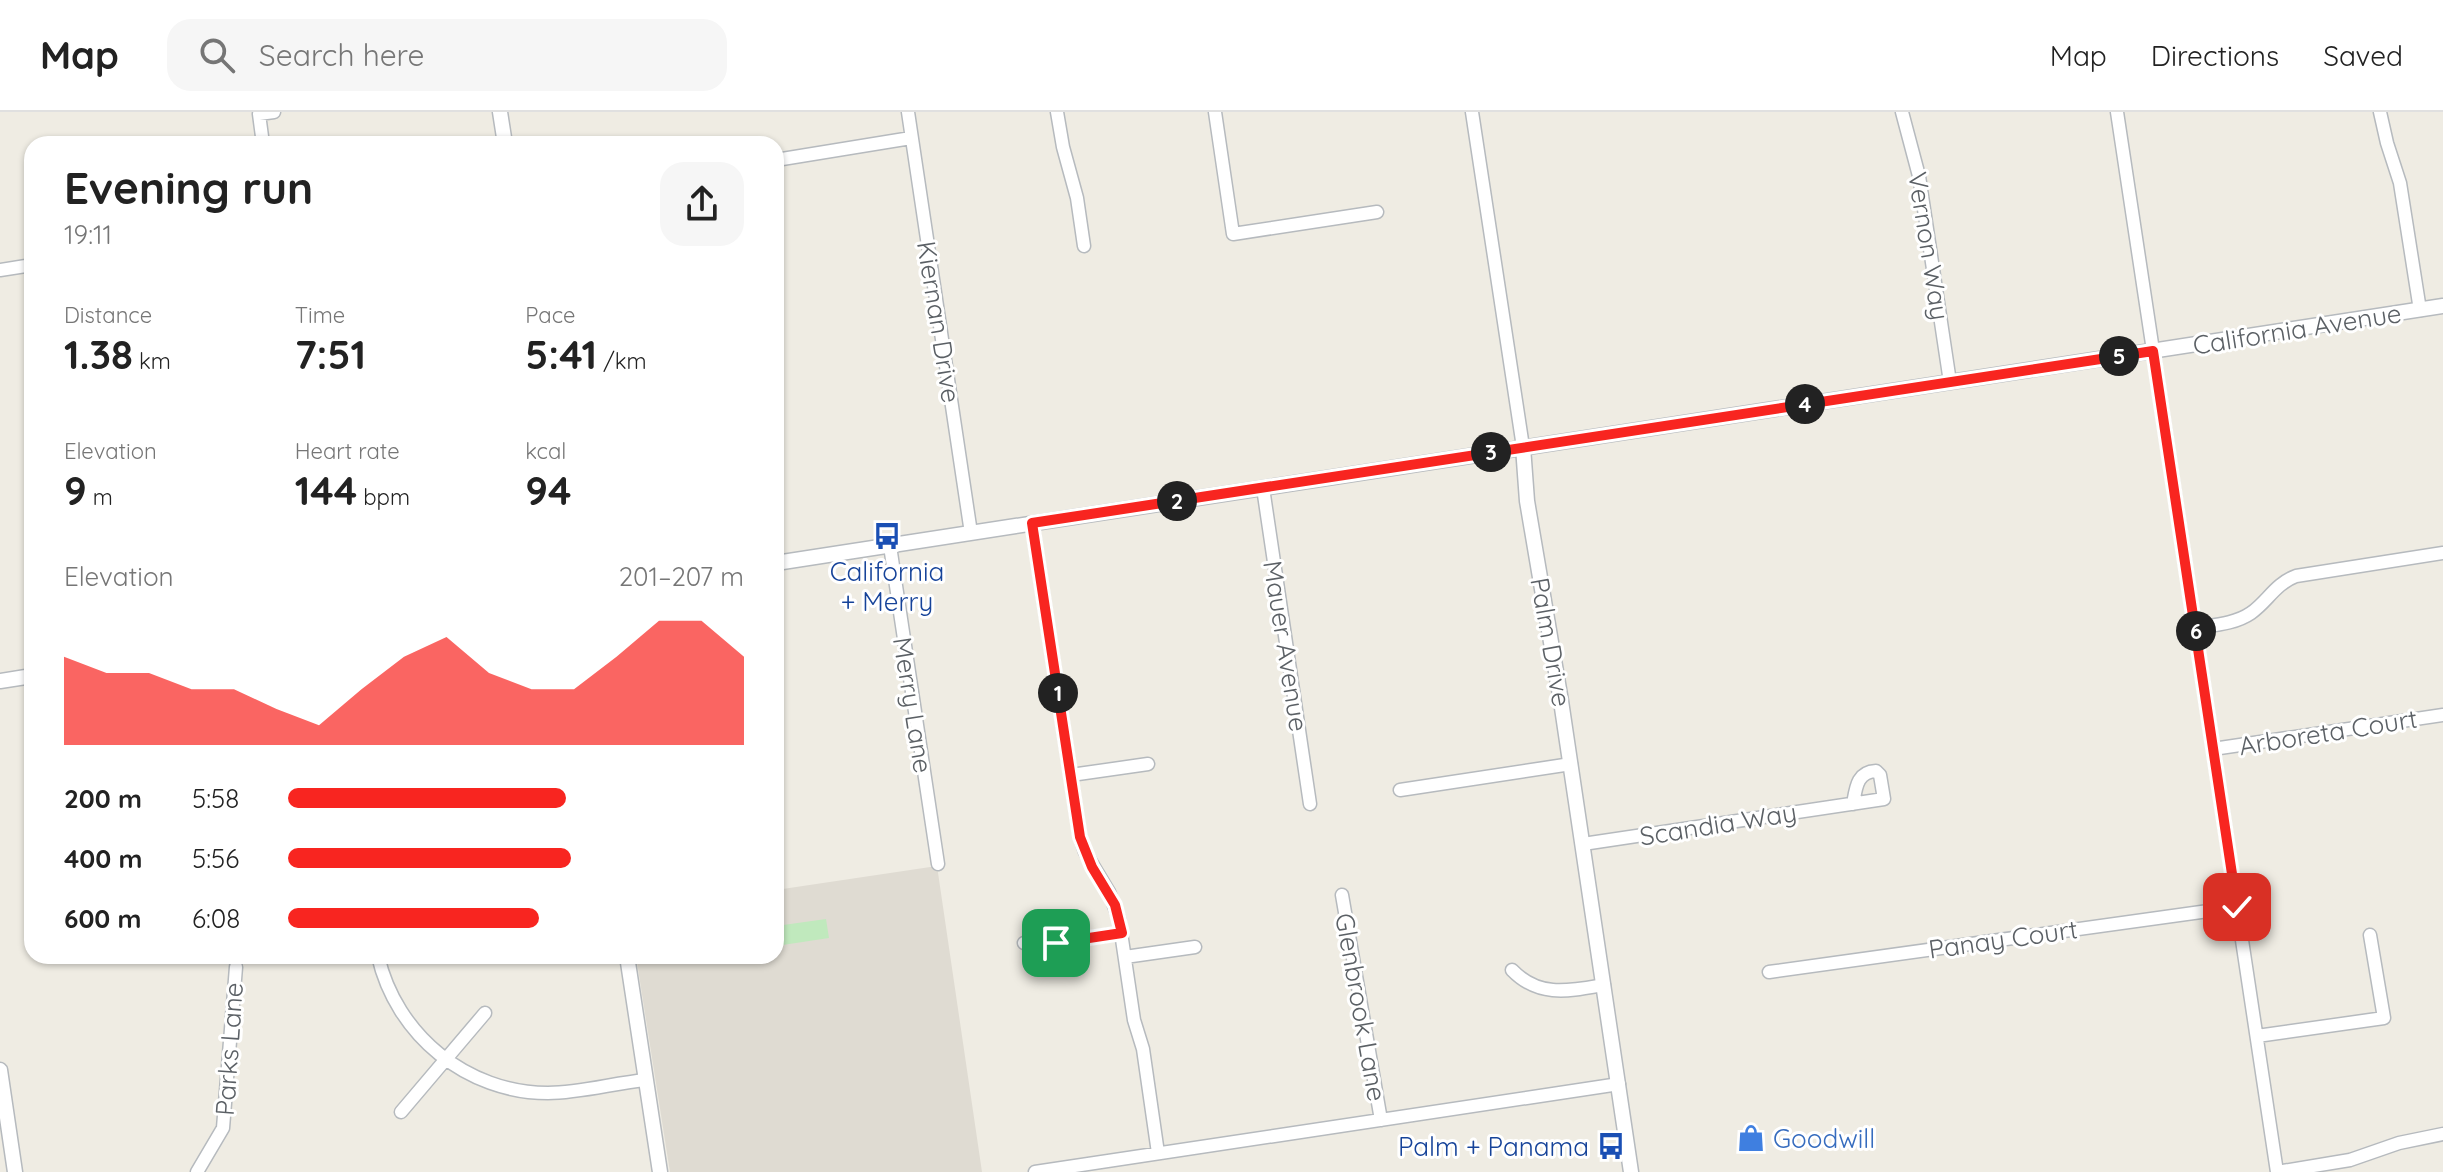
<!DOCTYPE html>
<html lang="en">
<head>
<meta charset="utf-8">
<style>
	body { margin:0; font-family:Quicksand,sans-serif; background:#f6f6f6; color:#222; height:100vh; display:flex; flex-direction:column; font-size:30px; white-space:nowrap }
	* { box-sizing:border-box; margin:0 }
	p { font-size:26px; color:#767676 }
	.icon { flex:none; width:44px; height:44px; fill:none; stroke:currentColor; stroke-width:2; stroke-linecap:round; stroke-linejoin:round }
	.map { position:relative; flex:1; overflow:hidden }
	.drawer { position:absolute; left:24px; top:24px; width:760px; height:828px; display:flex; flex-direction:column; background:#fff; border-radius:24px; box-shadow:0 2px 6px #0004 }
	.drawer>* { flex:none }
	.pin { position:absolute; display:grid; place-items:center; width:68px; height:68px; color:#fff; margin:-34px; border-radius:16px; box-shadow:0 4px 12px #0006 }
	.km { position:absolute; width:40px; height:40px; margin:-20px; border-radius:50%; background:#222; color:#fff; font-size:22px; line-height:40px; text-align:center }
	.round { display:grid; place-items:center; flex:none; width:84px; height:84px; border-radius:24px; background:#f6f6f6 }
	.head { display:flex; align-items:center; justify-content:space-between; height:136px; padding:0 40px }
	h1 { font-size:44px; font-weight:700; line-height:60px }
	.figures { display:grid; grid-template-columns:repeat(3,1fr); gap:12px; height:136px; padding:8px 40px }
	.figures div { display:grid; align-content:center }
	.figures b { font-size:40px; font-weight:700 }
	.figures small { font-size:22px; font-weight:400 }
	.figures p { font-size:22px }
	.chart { height:224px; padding:16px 40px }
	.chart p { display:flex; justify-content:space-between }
	.chart svg { width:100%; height:144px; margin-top:8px; fill:#f82520; opacity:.7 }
	ul { padding:0 40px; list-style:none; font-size:26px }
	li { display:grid; grid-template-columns:128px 96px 1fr; align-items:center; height:60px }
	li i { height:20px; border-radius:10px; background:#f82520 }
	header { display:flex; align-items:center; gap:48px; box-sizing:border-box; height:112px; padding:0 40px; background:#fff; border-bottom:2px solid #e0e0e0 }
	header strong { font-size:38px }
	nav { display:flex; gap:44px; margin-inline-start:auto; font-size:28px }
	.search { width:560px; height:72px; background:#f6f6f6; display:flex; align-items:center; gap:20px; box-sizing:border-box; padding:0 28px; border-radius:24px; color:#767676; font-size:30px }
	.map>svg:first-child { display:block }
</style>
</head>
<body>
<header>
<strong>Map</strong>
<div class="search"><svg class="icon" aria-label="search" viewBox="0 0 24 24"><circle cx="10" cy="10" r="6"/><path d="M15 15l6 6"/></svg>Search here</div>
<nav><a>Map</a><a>Directions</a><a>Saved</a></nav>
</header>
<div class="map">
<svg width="2443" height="1060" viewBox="0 0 2443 1060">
	<rect width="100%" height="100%" fill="#efece3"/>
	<path fill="#dfdbd2" d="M937,754L982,1060H670L636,844H776V778Z"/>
	<path fill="#c0e9bd" d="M826,807L829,826L776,834V814Z"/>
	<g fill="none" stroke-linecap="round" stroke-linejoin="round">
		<g stroke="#b6babe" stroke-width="15">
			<path id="minor" d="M908,0L971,421
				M1057,0L1063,35L1077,86L1084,134
				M1215,0L1233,122L1377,100
				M1472,0L1523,335
				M1902,0L1919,64L1950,270
				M2117,0L2277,1060
				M2380,0L2387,31L2400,71L2420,198
				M263,32L259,2L274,0
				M776,48L911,26
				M0,158L32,153
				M1263,376L1310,692
				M1032,411L1080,725L1085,740L1109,780L1119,807L1134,908L1143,937L1158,1041
				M890,434L938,752
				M2195,516C2214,513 2235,512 2251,501C2268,489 2275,472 2296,464L2443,441
				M2213,637L2443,603
				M1071,663L1148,652
				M1400,678L1571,652
				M1583,732L1884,687L1880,663L1876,659C1857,660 1856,675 1853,692
				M1342,783L1381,1008
				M1024,831H1056L1122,821
				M378,844C396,923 467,981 548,981C581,981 614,971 646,968
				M1125,845L1195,835
				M1512,858C1539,886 1569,879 1604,873
				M1769,860L2237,795
				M2257,924L2384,906L2370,823
				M401,1000L485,901
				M197,1060L223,1016L236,855
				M1035,1060L1619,972
				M2277,1060L2350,1048L2399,1031L2443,1022"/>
		</g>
		<g stroke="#b6babe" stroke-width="17">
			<path id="tertiary" d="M500,0L505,32
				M1523,335L1527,389L1561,589L1631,1060
				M776,451L2443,194
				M0,569L32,564
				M627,844L660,1060
				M0,958L15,1060"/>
		</g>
		<use href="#minor" stroke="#fff" stroke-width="12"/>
		<use href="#tertiary" stroke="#fff" stroke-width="14"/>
	</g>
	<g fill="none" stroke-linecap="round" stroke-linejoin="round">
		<g stroke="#fff" stroke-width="16">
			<path id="route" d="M1056,831L1122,821L1115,793L1092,755L1080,725L1032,411L2153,239L2237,795"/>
		</g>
		<use href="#route" stroke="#f82520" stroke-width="10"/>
	</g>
	<defs>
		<g id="bus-bare" transform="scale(2.16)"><path d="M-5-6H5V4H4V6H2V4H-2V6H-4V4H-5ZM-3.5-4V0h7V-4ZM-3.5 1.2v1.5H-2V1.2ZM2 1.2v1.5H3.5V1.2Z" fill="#1a4fb4" stroke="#fff" stroke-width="2.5" paint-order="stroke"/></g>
		<g id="shop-bare" transform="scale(2.16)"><path d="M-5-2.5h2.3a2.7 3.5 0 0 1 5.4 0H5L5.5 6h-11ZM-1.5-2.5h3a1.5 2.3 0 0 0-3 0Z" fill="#3f7fe0" stroke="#fff" stroke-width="2.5" paint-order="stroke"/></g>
	</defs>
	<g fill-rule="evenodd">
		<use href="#bus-bare" x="887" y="424"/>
		<use href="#shop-bare" x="1751" y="1026"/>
		<use href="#bus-bare" x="1611" y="1034"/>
	</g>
	<g text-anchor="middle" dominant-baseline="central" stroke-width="6" stroke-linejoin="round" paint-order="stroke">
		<g font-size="26" fill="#5b6065" stroke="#fff">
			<text transform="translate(1929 134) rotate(81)">Vernon Way</text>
			<text transform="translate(939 210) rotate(81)">Kiernan Drive</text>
			<text transform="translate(2297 217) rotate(-9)">California Avenue</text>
			<text transform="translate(1551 530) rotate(80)">Palm Drive</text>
			<text transform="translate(1286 534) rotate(81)">Mauer Avenue</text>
			<text transform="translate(913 593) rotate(81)">Merry Lane</text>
			<text transform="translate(2328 620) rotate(-9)">Arboreta Court</text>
			<text transform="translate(1718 712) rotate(-9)">Scandia Way</text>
			<text transform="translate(2003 827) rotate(-8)">Panay Court</text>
			<text transform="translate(1361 895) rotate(80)">Glenbrook Lane</text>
			<text transform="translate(229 937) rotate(-86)">Parks Lane</text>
		</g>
		<g font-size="26" fill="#164399" stroke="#fff">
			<text x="887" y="459">California<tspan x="887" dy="30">+ Merry</tspan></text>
			<text x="1589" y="1034" text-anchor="end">Palm + Panama</text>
		</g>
		<g font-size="26" fill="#366cbe" stroke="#fff" text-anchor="start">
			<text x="1773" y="1026">Goodwill</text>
		</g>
	</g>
</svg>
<div class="pin" style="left:1056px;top:831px;background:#1e9e55"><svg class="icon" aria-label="arrive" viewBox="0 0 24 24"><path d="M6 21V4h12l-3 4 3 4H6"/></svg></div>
<div class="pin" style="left:2237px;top:795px;background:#d93025"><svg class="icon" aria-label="check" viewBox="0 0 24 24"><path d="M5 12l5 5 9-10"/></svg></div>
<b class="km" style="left:1058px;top:581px">1</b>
<b class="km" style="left:1177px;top:389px">2</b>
<b class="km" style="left:1491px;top:340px">3</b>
<b class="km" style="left:1805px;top:292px">4</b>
<b class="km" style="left:2119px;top:244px">5</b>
<b class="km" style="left:2196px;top:519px">6</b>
<section class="drawer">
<div class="head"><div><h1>Evening run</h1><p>19:11</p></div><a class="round"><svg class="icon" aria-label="share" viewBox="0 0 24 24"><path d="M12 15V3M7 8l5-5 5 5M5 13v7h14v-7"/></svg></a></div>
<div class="figures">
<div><p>Distance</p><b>1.38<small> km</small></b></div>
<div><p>Time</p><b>7:51</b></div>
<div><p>Pace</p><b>5:41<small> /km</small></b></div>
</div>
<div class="figures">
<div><p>Elevation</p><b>9<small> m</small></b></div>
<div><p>Heart rate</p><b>144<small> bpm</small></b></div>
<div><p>kcal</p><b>94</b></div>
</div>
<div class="chart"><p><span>Elevation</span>201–207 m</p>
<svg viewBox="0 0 160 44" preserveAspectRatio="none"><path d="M0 44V17L10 22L20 22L30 27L40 27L50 33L60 38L70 27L80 17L90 11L100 22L110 27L120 27L130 17L140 6L150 6L160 17V44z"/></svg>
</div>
<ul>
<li><b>200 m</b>5:58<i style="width:61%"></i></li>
<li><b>400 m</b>5:56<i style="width:62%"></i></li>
<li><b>600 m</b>6:08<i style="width:55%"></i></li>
</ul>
</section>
</div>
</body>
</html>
